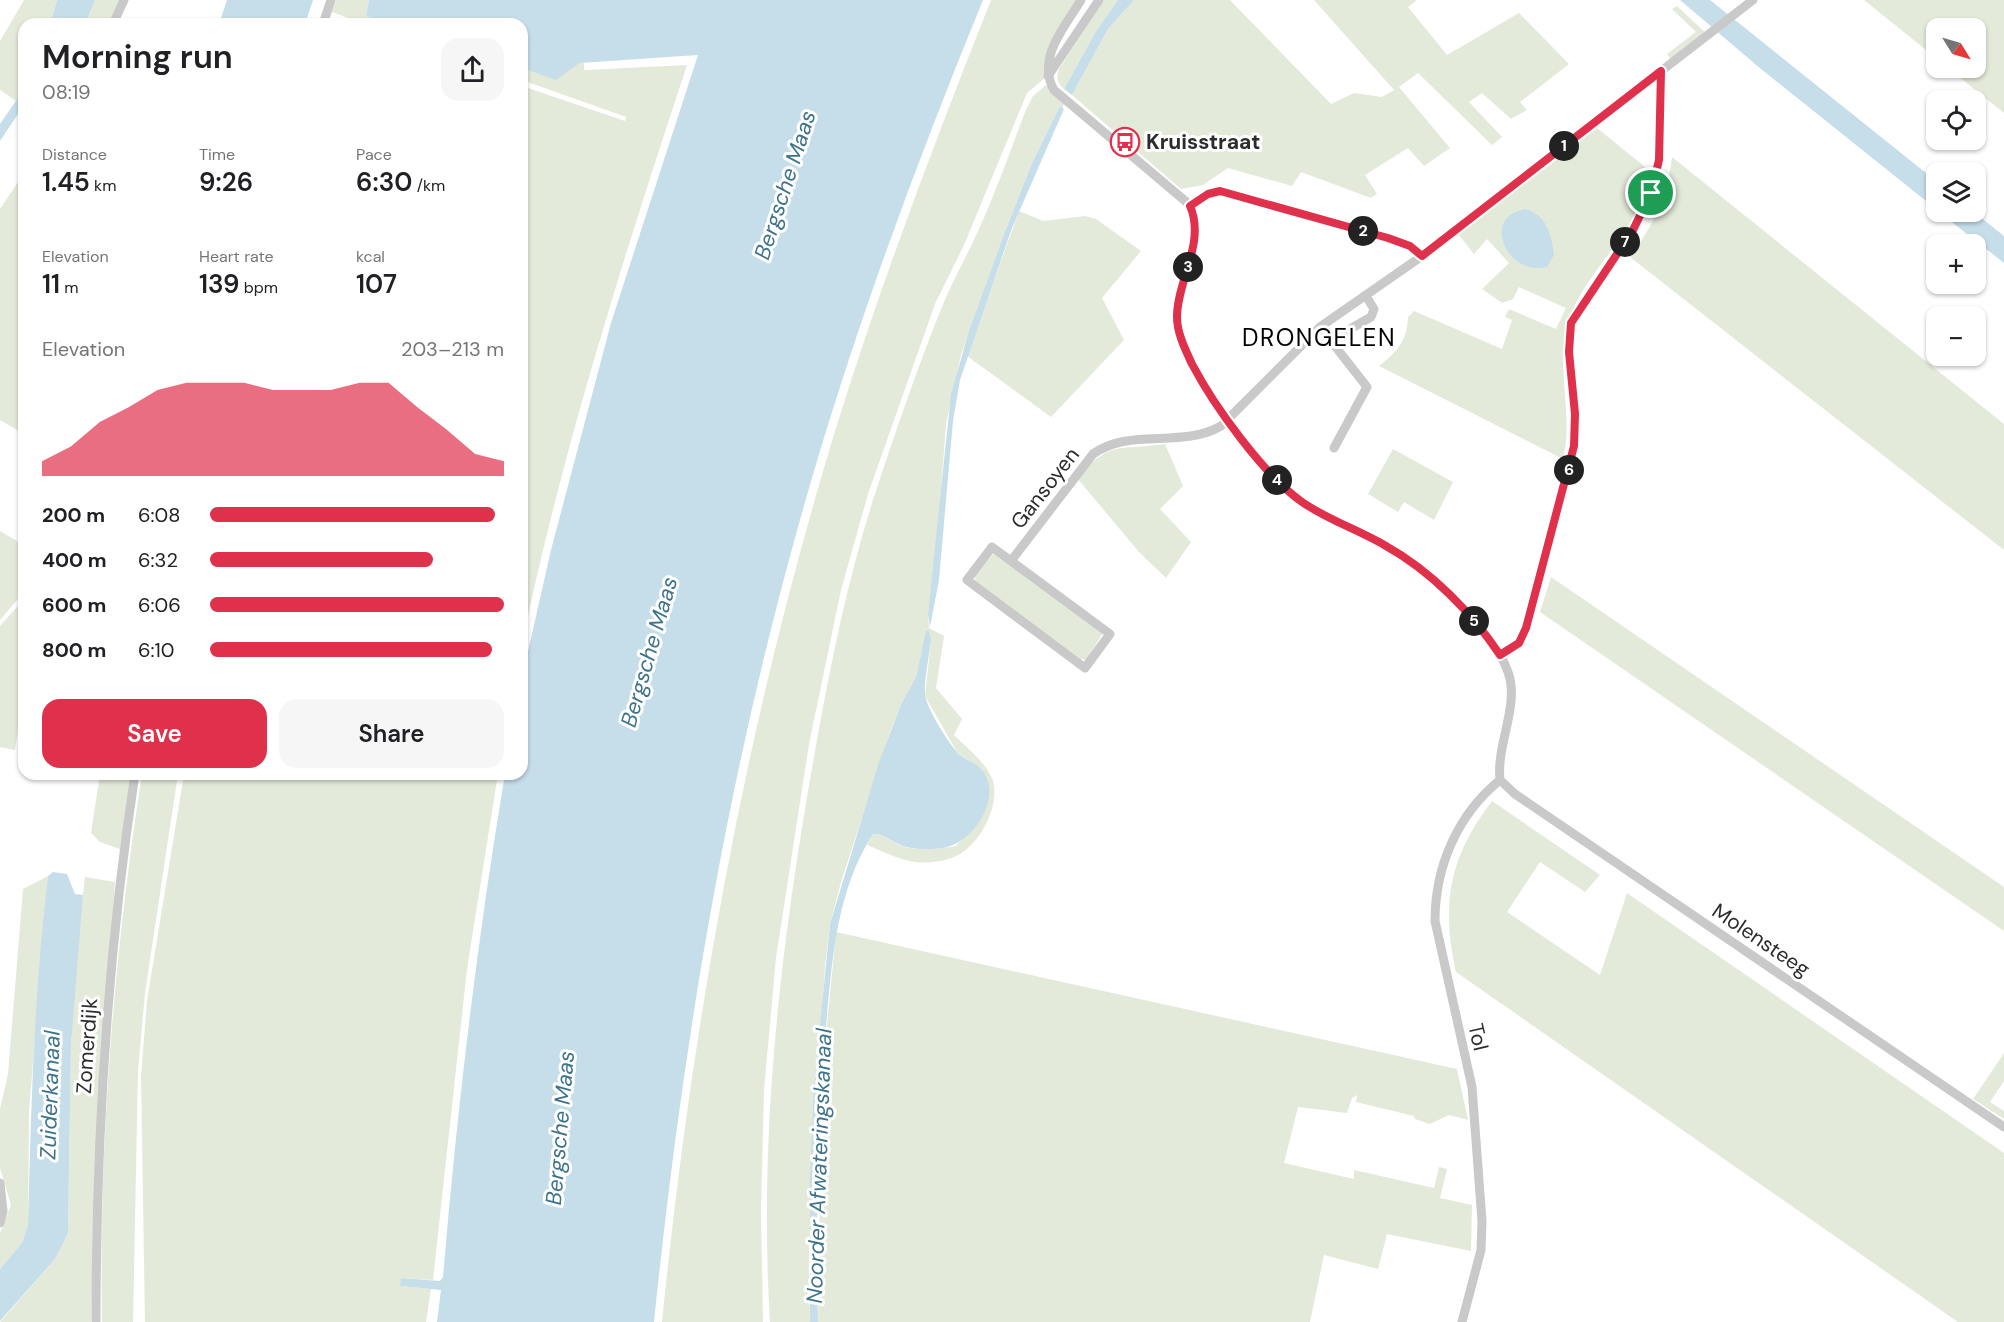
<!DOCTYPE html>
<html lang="en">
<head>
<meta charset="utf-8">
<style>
	body { margin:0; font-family:"DM Sans",sans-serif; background:#f6f6f6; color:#202124; height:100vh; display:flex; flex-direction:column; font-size:22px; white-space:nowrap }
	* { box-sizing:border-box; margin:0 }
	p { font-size:20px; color:#757577 }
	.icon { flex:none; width:33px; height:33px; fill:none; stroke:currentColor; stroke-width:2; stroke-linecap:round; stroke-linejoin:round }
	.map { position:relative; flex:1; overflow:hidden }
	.sheet { position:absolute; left:18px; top:18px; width:510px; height:762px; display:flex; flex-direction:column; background:#fff; border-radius:18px; box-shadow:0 2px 4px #0004 }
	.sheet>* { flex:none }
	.needle { width:39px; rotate:127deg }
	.controls { position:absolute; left:1926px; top:18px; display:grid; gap:12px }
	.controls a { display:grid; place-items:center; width:60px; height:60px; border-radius:12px; background:#fff; box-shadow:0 2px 4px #0004; font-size:30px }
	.pin { position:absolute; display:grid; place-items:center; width:51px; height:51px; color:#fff; margin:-26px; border:3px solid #fff; border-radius:50%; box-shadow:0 2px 6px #0007 }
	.km { position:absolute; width:30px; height:30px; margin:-15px; border-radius:50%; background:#222; color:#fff; font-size:16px; line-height:30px; text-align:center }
	.round { display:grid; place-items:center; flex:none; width:63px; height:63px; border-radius:18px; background:#f6f6f6 }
	.summary { display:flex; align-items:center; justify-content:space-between; height:102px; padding:0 24px }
	h1 { font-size:33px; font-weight:600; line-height:45px }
	.metrics { display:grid; grid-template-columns:repeat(3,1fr); gap:9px; height:102px; padding:6px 24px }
	.metrics div { display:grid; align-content:center }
	.metrics b { font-size:26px; font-weight:600 }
	.metrics small { font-size:16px; font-weight:400 }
	.metrics p { font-size:16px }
	.chart { height:168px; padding:12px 24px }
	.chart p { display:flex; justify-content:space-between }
	.chart svg { width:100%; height:108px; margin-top:6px; fill:#e0314c; opacity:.7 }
	.primary-button { display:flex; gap:12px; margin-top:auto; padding:12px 24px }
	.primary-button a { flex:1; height:69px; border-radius:18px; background:#e0314c; color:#fff; font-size:24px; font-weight:600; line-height:69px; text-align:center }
	.primary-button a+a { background:#f6f6f6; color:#202124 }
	ul { padding:0 24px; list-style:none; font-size:20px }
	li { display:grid; grid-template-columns:96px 72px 1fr; align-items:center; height:45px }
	li i { height:15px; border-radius:8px; background:#e0314c }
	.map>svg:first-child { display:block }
</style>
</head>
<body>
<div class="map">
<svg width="2004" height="1322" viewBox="0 0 2004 1322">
	<rect width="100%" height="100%" fill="#fff"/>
	<path fill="#e4eada" d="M24,0H57L50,24H24V94L22,93L16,101L0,90V41Z
		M95,0H120L110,24H85Z
		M336,0H369L366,16L392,24H365L332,12Z
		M991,0H1078L1065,22L1045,78L1027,93L964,245L935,304L868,494L841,590L809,744L776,958L764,1090L761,1211L763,1322H662C690,1042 739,762 817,492C865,325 927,161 991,0Z
		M1104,0H1118L1096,31L1064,89C1057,83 1056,78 1059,69Z
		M1134,0H1230L1331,104L1354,93L1382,97L1394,90L1314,0H1417L1408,7L1447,55L1519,13L1569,64L1520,102L1527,110L1511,119L1482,93L1469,102L1502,137L1492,145L1418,73L1399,87L1450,148L1424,166L1408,148L1365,175L1377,194L1371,198L1301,172L1292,186L1228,168L1203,185L1181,189L1072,95L1108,29Z
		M1864,0H2004V113L1948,68H1976V28H1936V58Z
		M1677,6L1707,34L1672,61L1667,54L1696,32L1672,9Z
		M580,63H584V70L687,65C624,256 563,447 522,644V86L625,121L626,117L522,80V68L556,79Z
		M1046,85L1065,102L1062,108L1060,106L1032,163L1004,234L961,355L946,424L938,531L928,614L929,628L944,636L936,688L962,719L954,735C967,748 987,763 993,781C1000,805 981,842 960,854C948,861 929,864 915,862C899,860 882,851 867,845L873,834C884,833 889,841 899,845C916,852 938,849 956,846L984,811L988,788L982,770L957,752L925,696L931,640L925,639L916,677L901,704L891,729L841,882L830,924L825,967L809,1250L810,1322H770C759,1146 778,970 807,797C824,698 842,599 872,503C894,436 917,368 944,302C952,283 962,265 971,246C992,203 1008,157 1025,112L1033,96Z
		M1597,128L1650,171C1642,233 1585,267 1568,323C1555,368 1574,415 1563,459L1379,366C1397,352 1407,341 1408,317L1414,311L1502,349L1512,320L1505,317L1509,309L1556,329L1566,308L1519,287L1513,299L1502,303L1482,289L1509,263L1487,239L1474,254L1458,234Z
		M1672,157L2004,424V550L1630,257C1654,223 1667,200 1672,157Z
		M24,173V434L0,420V209Z
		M1019,211L1043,221L1085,216L1096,219L1141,251L1102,298L1124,340L1051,417L967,356Z
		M1165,444L1183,486L1160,509L1191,542L1166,578L1139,552L1077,478C1111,439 1119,451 1165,444Z
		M1393,449L1453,482L1434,520L1404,502L1398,512L1368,494Z
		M0,531L24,545V592L0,620Z
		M994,553L1103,633L1086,660L1080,659L975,581V575Z
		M1551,577L2004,887V931L1540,612Z
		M24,599V690L15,750L0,747V626Z
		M100,774H132L120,849L100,842L91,833Z
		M142,774H178L145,993L138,1071L133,1322H102C99,1138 114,955 142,774Z
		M184,774H498L467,969L433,1280L401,1278V1286L431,1289L426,1322H145L141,1076L147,1001Z
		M1492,801L1600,875L1585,892L1540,862L1507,912L1600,975L1627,893L2004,1153V1322H1958L1456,972C1441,904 1449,857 1492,801Z
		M48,876L29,1112L28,1225L22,1243L0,1269V1233L11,1205L0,1168V1109L8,1074L23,889Z
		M85,877L115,882L95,1172L91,1322H0L56,1258L68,1233L71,1045L77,946Z
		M836,932L1457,1069L1468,1120L1449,1115L1430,1124L1415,1119L1414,1116L1356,1102L1357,1095L1352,1098L1347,1113L1298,1107L1284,1163L1354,1179V1170L1434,1188L1439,1167L1447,1169L1440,1198L1472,1205L1471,1251L1387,1234L1378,1269L1324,1255L1310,1322H818L821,1087Z
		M2004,1053V1081L1990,1102L2004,1111V1119L1973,1099Z"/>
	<path fill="#c6dee9" d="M57,0H95L85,24H50Z
		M227,0H313L305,24H219Z
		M369,0H983C911,176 845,355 795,538C724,794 681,1058 654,1322H437L441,1290L400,1286L401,1278L440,1281L443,1277C457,1109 477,941 505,774H522V678L551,550L611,323L698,55L580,63L556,80L522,68V24H392L366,16Z
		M1118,0H1134L1108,29L1072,95L1064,89L1096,31Z
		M1680,0H1710L1936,181V209L1761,69Z
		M22,92L24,105L0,141V124Z
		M1060,106L1064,109L1012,228L960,380L953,421L939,580L930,627L928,614L951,394L969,331L1004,234L1032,163Z
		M1525,209C1546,214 1552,235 1554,255L1547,267C1507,277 1480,217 1525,209Z
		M1939,212H1974L2004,236V263Z
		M926,631H929L931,639C930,654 922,687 926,699C930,713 949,744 959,754C966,760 976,763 982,770C1004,797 973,844 943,848C930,850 910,850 898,844C889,840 883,833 873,834C836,891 832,962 826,1027C817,1125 816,1223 818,1322H810V1178L814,1087L830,924L878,765L901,704L916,677Z
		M53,872L67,874L75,894L83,895L71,1045L68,1233L56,1258L0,1321V1269L22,1243L28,1225C31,1108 34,992 48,876Z"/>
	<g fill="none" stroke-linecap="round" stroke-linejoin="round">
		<path stroke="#c9c9c9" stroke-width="9" d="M1081,0C1065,27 1036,58 1054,90L1190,205C1207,242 1177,281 1177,317C1176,334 1186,353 1194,368C1221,413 1259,471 1302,502C1328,520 1359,530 1386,546C1429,570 1491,625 1508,672C1520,705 1496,745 1500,780
			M113,24L124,0
			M323,24L331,0
			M1048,76L1099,0
			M1190,205L1208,194L1220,191L1388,238L1410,246L1422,256
			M1320,327L1367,387L1334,448
			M1331,340L1371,317L1374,309L1366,296
			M992,547L1110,634L1085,668L967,580Z
			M1011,561L1093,454C1130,427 1181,449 1221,426L1320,327L1422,256L1753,0
			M1500,655L1519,643L1526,628L1571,464L1575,414L1569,352L1571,323L1633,230L1651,193L1659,160L1661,71
			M1500,780L1515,794L2004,1127
			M0,1183L3,1211L0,1223
			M96,1322C96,1138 107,956 135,774
			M1462,1322L1481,1250L1482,1221L1472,1087L1435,921C1435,866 1458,814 1500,780"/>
	</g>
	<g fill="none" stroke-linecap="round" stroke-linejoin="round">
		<g stroke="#fff" stroke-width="12">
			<path id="route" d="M1661,71L1659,160L1651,193L1633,230L1571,323L1569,352L1575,414L1574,446L1526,628L1519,643L1500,655C1472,613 1431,571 1386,546C1359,530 1328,520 1302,502C1263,474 1214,406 1192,364C1185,349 1177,333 1177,317C1177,281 1206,242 1190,206L1208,194L1220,191L1388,238L1410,246L1422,256Z"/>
		</g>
		<use href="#route" stroke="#e0314c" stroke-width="8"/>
	</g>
	<defs>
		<g id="bus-ring" transform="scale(1.5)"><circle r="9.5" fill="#fff" stroke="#e0314c" stroke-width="1.5"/><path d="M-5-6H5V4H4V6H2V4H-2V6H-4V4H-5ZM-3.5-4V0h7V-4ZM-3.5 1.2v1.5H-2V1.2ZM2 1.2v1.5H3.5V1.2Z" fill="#e0314c"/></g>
	</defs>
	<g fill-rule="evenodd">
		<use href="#bus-ring" x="1125" y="142"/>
	</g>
	<g text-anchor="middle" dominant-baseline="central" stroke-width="6" stroke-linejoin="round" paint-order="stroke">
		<g font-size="21" font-weight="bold" fill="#2c2c2c" stroke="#fff" text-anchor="start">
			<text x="1146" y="142">Kruisstraat</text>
		</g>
		<g font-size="21" fill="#2c2c2c" stroke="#fff">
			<text transform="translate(1045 488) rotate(-52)">Gansoyen</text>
			<text transform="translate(1761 940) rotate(34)">Molensteeg</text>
			<text transform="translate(1478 1037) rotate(77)">Tol</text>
			<text transform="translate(87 1046) rotate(-86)">Zomerdijk</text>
		</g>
		<g font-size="22" font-style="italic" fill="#3d738b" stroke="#fff">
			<text transform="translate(785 185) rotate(-72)">Bergsche Maas</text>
			<text transform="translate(649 652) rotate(-74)">Bergsche Maas</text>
			<text transform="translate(50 1095) rotate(-88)">Zuiderkanaal</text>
			<text transform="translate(560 1128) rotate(-85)">Bergsche Maas</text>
			<text transform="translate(819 1166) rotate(-88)">Noorder Afwateringskanaal</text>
		</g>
		<g font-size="24" letter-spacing="1.5" fill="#000" stroke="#fff">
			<text x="1319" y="337">DRONGELEN</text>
		</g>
	</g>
</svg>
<div class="controls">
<a><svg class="needle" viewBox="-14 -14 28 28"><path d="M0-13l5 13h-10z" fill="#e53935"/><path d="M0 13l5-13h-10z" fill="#757577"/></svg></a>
<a><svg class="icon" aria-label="locate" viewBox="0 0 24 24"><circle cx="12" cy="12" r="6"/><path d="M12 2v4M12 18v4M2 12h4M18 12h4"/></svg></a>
<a><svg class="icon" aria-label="layers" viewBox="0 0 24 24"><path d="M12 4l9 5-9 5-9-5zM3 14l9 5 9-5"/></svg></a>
<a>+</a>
<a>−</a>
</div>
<div class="pin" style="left:1651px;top:193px;background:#1e9e55"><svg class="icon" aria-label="arrive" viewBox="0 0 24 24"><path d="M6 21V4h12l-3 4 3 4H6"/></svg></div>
<b class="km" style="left:1564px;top:146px">1</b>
<b class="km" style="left:1363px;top:231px">2</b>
<b class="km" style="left:1188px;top:267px">3</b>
<b class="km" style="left:1277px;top:480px">4</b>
<b class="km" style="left:1474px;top:621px">5</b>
<b class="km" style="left:1569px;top:470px">6</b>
<b class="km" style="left:1625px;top:242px">7</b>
<section class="sheet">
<div class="summary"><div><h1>Morning run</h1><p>08:19</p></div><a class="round"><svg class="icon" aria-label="share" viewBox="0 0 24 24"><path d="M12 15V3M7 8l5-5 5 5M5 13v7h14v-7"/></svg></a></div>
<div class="metrics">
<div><p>Distance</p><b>1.45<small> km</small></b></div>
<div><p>Time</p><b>9:26</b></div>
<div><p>Pace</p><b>6:30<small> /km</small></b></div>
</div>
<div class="metrics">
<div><p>Elevation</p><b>11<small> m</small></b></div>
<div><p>Heart rate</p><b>139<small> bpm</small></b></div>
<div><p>kcal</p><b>107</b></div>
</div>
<div class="chart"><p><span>Elevation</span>203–213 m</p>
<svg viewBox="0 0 160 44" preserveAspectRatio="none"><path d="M0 44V38L10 32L20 22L30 16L40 9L50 6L60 6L70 6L80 9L90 9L100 9L110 6L120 6L130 16L140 25L150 35L160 38V44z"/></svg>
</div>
<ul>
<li><b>200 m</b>6:08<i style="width:97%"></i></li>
<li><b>400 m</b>6:32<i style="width:76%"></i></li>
<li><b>600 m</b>6:06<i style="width:100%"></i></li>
<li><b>800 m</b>6:10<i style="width:96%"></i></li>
</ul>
<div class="primary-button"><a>Save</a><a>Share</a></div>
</section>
</div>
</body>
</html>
